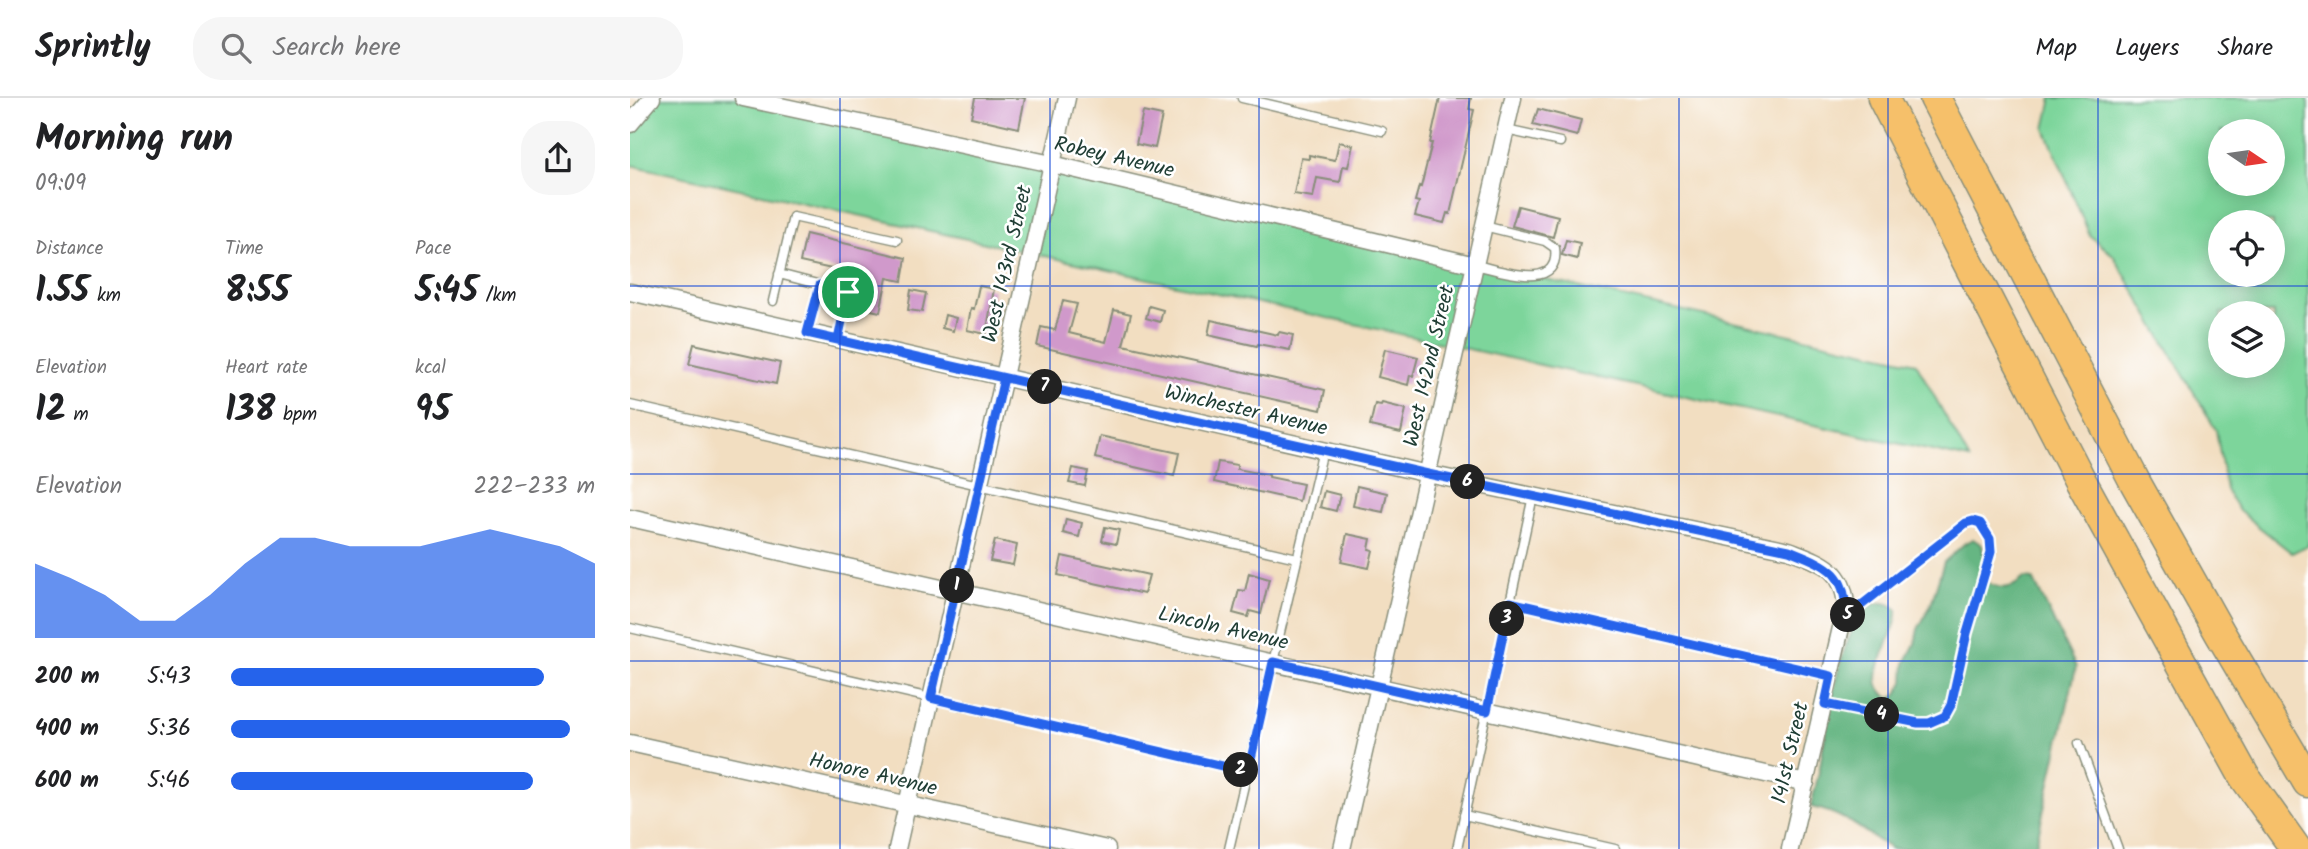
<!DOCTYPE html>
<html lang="en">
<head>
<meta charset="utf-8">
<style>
	body { margin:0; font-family:Kalam,sans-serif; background:#f6f6f6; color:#202124; height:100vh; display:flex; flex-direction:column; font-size:26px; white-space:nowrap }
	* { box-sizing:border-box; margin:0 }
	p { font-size:23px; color:#757577 }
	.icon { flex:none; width:38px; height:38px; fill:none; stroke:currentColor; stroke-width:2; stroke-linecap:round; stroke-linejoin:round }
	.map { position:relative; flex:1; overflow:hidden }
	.sheet { display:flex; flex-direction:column; background:#fff; width:630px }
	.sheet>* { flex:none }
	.needle { width:46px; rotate:103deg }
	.buttons { position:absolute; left:1578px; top:21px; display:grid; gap:14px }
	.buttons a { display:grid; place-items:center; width:77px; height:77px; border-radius:50%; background:#fff; box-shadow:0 4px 18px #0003; font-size:35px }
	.pin { position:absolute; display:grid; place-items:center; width:60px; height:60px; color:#fff; margin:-30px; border:4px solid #fff; border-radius:50%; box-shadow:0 2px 7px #0007 }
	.km { position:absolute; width:35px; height:35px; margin:-18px; border-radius:50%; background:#222; color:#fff; font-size:19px; line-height:35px; text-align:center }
	.round { display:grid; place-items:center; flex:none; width:74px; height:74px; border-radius:28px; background:#f6f6f6 }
	.head { display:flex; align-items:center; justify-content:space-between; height:119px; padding:0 35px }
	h1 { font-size:38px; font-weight:700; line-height:52px }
	.stats { display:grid; grid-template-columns:repeat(3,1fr); gap:10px; height:119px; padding:7px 35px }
	.stats div { display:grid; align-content:center }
	.stats b { font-size:35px; font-weight:700 }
	.stats small { font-size:19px; font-weight:400 }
	.stats p { font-size:19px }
	.chart { height:196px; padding:14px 35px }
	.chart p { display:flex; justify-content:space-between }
	.chart svg { width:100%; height:126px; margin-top:7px; fill:#2563eb; opacity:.7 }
	ul { padding:0 35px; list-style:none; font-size:23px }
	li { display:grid; grid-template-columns:112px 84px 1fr; align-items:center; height:52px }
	li i { height:18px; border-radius:9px; background:#2563eb }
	header { display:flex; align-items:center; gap:42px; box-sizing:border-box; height:98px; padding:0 35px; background:#fff; border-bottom:2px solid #e0e0e0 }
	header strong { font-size:33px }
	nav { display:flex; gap:38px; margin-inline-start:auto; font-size:24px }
	.search { width:490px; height:63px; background:#f6f6f6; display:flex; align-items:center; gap:18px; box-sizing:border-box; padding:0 24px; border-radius:28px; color:#757577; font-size:26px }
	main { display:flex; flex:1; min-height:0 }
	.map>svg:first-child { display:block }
</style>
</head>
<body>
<header>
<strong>Sprintly</strong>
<div class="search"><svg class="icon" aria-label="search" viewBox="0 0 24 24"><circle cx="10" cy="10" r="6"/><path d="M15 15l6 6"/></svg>Search here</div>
<nav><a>Map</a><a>Layers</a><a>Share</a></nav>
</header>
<main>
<section class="sheet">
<div class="head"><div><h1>Morning run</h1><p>09:09</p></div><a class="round"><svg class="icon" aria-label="share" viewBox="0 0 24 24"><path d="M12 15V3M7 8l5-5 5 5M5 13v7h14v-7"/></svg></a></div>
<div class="stats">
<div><p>Distance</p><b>1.55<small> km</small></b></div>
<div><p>Time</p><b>8:55</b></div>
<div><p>Pace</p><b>5:45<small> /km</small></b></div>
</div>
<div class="stats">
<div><p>Elevation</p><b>12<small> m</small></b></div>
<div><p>Heart rate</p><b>138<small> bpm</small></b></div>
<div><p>kcal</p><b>95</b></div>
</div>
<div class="chart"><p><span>Elevation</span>222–233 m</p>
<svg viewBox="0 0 160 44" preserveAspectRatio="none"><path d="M0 44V18L10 23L20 29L30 38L40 38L50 29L60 18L70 9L80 9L90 12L100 12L110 12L120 9L130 6L140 9L150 12L160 18V44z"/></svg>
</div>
<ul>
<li><b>200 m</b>5:43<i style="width:86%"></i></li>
<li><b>400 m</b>5:36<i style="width:93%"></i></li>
<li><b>600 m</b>5:46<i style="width:83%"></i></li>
</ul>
</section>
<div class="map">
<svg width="1678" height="751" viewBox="0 0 1678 751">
	<rect width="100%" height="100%" fill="#fff"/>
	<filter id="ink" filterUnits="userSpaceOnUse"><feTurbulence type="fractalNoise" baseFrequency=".0143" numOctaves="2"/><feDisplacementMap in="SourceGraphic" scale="14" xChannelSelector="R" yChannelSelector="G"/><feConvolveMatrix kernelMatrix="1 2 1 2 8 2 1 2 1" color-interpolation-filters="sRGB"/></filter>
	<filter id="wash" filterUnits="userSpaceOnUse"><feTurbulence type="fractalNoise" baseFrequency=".00686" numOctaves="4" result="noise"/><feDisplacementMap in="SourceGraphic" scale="28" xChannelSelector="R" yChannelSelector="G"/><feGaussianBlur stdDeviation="1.57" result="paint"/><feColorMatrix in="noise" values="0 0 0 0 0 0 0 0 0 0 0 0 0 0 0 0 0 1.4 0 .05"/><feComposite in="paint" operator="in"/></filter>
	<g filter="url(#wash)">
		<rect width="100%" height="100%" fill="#f2dec1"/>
		<path fill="#7dd59b" stroke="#4e8968" stroke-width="2" fill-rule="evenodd" d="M23,0H108L1286,265L1339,361L0,67V29Z
			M1422,0H1678V447L1662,455L1609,413L1596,392L1586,332L1483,157L1460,138L1415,31ZM1591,33H1643V86H1591ZM1591,124H1643V177H1591ZM1591,215H1643V268H1591Z"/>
		<path fill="#66b683" stroke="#427a5c" stroke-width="2" d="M1343,441L1352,447C1355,460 1353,472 1357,484C1372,493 1382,491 1394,480L1403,481L1446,569L1405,751H1261C1257,746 1252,746 1247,742C1227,727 1207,714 1181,709C1184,693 1189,678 1191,662C1196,635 1215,471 1267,511C1270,537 1226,583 1260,600L1266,598L1274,584L1275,565L1285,546L1288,531L1300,509L1314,464L1335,445Z"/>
		<g id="blocks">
			<path fill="#d099cb" d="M345,0H395L389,30L341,19Z
				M810,0H841L839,11L844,12L820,116L817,115L814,125L785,118L789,104L785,103L789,88L791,89L802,45H800Z
				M908,11L951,22L947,38L903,27Z
				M513,14L532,18L525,50L506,46Z
				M709,44L723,47L718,69L713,68L710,84L687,80L683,99L664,96L671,60L679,61V57L705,62Z
				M888,108L928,118L923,139L882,128Z
				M176,136L276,160L272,183L257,180L250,214L223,208L229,177L170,164Z
				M936,142L950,145L947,161L932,157Z
				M349,188L364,191L356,236L337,232L341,210L344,211Z
				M281,192L296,195L292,214L278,212Z
				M433,203L447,206L439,235L476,244L484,212L501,216L493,247L695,292L691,312L407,248L411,229L425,232Z
				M519,208L533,212L530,224L516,220Z
				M315,217L326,220L323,233L312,230Z
				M581,222L648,237L649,234L663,237L660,252L628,246L627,248L578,237Z
				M64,246L150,265L146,286L59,266Z
				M755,251L788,259L783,278L780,277L778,287L748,279Z
				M752,305L776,311L771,335L740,328L745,306L751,307Z
				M470,338L549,355L544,378L465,360Z
				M588,364L607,367V371L639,377V379L673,386L669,403L584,384Z
				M443,370L458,373L455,388L439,385Z
				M727,388L757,395L753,414L723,408Z
				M694,393L710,397L706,413L690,409Z
				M436,421L452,425L449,439L433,435Z
				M475,429L489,432L486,446L472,443Z
				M717,436L741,441L739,451L743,452L739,470L711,464Z
				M365,442L387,447L383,467L360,463Z
				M432,458L519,477L514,496L428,477Z
				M619,475L639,481L631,516L620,513L618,519L603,515L609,492L615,493Z"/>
		</g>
	</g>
	<g filter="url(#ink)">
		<use href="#blocks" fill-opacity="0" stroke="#888e7a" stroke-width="2"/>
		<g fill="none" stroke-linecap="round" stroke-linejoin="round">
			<g stroke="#888e7a" stroke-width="11">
				<path id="lane" d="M612,0L752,33
					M876,32L930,44
					M845,167C870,172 931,195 925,150L915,143L854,128
					M149,176L218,194L208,241
					M143,203L163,119L267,142
					M177,235L190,187
					M0,307L667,460
					M880,504L1201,578
					M0,530L618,674
					M1449,645L1488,751
					M834,717L985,751
					M599,751L693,352
					M827,751L903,398"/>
			</g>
			<g stroke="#888e7a" stroke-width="19">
				<path id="street" d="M113,0L422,66L845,167
					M0,26L22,0
					M0,194L798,376L1159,452C1190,464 1214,470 1216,508L1160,751
					M0,420L1176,685
					M0,645L477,751
					M267,751L437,0
					M712,751L883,0"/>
			</g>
			<g stroke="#888e7a" stroke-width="33">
				<path id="highway" d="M1253,0L1451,383L1614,678L1666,751
					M1305,0L1505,384L1590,535L1678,684"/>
			</g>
			<path stroke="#888e7a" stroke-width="2.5" stroke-dasharray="2 5" stroke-linecap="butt" d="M1208,609L1288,625H1299L1315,618L1321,607L1337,535L1361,454C1360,438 1355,421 1336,425L1230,508"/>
			<use href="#lane" stroke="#fff" stroke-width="8"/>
			<use href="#street" stroke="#fff" stroke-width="16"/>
			<use href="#highway" stroke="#f6c06b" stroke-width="30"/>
		</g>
	</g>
	<g fill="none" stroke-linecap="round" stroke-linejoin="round" filter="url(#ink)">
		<g stroke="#fff" stroke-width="14">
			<path id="route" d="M218,194L208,242L374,280L301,600L618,674L643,564L857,613L880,504L1201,578L1195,606L1288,625H1299L1315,618L1321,607L1337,535L1361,454L1360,441L1350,425L1343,423L1336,425L1215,520C1219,474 1196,467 1159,452L798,376L177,235L190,187L218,194"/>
		</g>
		<use href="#route" stroke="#2563eb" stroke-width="9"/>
	</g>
	<path fill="none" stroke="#1d4ed8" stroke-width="2" stroke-opacity="0.55" d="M210,0V751M420,0V751M629,0V751M839,0V751M1049,0V751M1258,0V751M1468,0V751M0,188H1678M0,376H1678M0,563H1678"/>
	<g text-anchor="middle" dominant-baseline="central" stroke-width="5" stroke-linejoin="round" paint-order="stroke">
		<g font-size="21" fill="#1f3d34" stroke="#fff">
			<text transform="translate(484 60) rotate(13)">Robey Avenue</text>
			<text transform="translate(378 166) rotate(-77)">West 143rd Street</text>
			<text transform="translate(800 268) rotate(-77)">West 142nd Street</text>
			<text transform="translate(616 313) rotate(13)">Winchester Avenue</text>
			<text transform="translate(593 531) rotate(13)">Lincoln Avenue</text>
			<text transform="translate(1161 655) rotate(-77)">141st Street</text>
			<text transform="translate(243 677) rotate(13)">Honore Avenue</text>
		</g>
	</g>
</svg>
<div class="buttons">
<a><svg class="needle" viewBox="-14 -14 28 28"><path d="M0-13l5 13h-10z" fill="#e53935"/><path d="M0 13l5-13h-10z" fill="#757577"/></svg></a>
<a><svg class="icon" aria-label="locate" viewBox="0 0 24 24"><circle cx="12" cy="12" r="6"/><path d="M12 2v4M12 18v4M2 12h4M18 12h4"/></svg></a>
<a><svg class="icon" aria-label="layers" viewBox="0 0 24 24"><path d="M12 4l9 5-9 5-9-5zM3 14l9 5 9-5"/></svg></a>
</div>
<div class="pin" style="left:218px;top:194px;background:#1e9e55"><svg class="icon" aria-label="arrive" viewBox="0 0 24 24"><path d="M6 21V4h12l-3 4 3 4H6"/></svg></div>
<b class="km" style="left:327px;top:488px">1</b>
<b class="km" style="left:611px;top:672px">2</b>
<b class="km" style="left:877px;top:521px">3</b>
<b class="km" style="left:1252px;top:617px">4</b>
<b class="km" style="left:1218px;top:517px">5</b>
<b class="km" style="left:838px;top:384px">6</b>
<b class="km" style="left:415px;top:289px">7</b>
</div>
</main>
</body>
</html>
